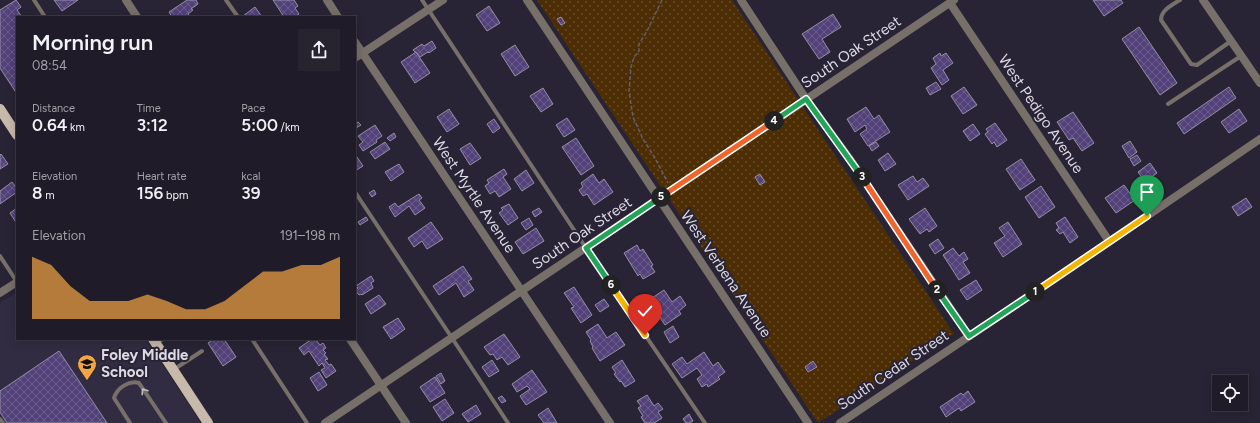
<!DOCTYPE html>
<html lang="en">
<head>
<meta charset="utf-8">
<style>
	body { margin:0; font-family:Figtree,sans-serif; background:#272430; color:#f1f3f6; height:100vh; display:flex; flex-direction:column; font-size:15px; white-space:nowrap }
	* { box-sizing:border-box; margin:0 }
	p { font-size:13px; color:#a1a1a8 }
	.icon { flex:none; width:22px; height:22px; fill:none; stroke:currentColor; stroke-width:2; stroke-linecap:round; stroke-linejoin:round }
	.map { position:relative; flex:1; overflow:hidden }
	.sheet { position:absolute; left:16px; top:16px; width:340px; height:324px; display:flex; flex-direction:column; background:#1f1b28; border-radius:0px; box-shadow:0 2px 10px #0003,0 0 0 1px #3c3945 }
	.sheet>* { flex:none }
	.tools { position:absolute; left:1212px; top:375px; display:grid; gap:8px }
	.tools a { display:grid; place-items:center; width:36px; height:36px; border-radius:0px; background:#1f1b28; box-shadow:0 2px 10px #0003,0 0 0 1px #3c3945; font-size:20px }
	.pin { position:absolute; display:grid; place-items:center; width:34px; height:34px; color:#fff; margin:-41px -17px; border-radius:50% 50% 50% 0; rotate:-45deg; box-shadow:0 0 4px #0007 }
	.pin .icon { rotate:45deg }
	.km { position:absolute; width:20px; height:20px; margin:-10px; border-radius:50%; background:#222; color:#fff; font-size:11px; line-height:20px; text-align:center }
	.round { display:grid; place-items:center; flex:none; width:42px; height:42px; border-radius:0px; background:#272430 }
	.summary { display:flex; align-items:center; justify-content:space-between; height:68px; padding:0 16px }
	h1 { font-size:22px; font-weight:600; line-height:30px }
	.figures { display:grid; grid-template-columns:repeat(3,1fr); gap:6px; height:68px; padding:4px 16px }
	.figures div { display:grid; align-content:center }
	.figures b { font-size:17px; font-weight:600 }
	.figures small { font-size:11px; font-weight:400 }
	.figures p { font-size:11px }
	.chart { height:112px; padding:8px 16px }
	.chart p { display:flex; justify-content:space-between }
	.chart svg { width:100%; height:72px; margin-top:4px; fill:#f3a443; opacity:.7 }
	.map>svg:first-child { display:block }
</style>
</head>
<body>
<div class="map">
<svg width="1260" height="423" viewBox="0 0 1260 423">
	<defs>
		<pattern id="park-dots" width="8" height="8" patternUnits="userSpaceOnUse"><rect width="8" height="8" fill="#4d2e04"/><path d="M2 2h.1M6 6h.1" fill="none" stroke="#664c28" stroke-width="1.8" stroke-linecap="round"/></pattern>
		<pattern id="building-cross-hatch" width="8" height="8" patternUnits="userSpaceOnUse"><rect width="8" height="8" fill="#53417a"/><path d="M0 0l8 8M0 8l8-8" fill="none" stroke="#6b5c8d"/></pattern>
	</defs>
	<rect width="100%" height="100%" fill="#292435"/>
	<path fill="#322c42" d="M17,292V339H145L201,423H0V303Z"/>
	<path fill="url(#park-dots)" d="M537,0H732L954,334L818,423Z"/>
	<path fill="url(#building-cross-hatch)" stroke="#948fa3" d="M16,0L21,7L17,10L22,17H17V94L0,68V10Z
		M54,0H78L62,11Z
		M187,0H196L198,4L191,9L193,10L188,14L190,17H172L169,12Z
		M273,0H294L298,6L295,8L299,14L295,17H284Z
		M1093,0H1121L1123,3L1104,16Z
		M489,6L500,23L487,31L476,15Z
		M255,7L262,17H244L243,16Z
		M833,14L841,27L822,39L830,52L819,59L802,34Z
		M561,17L565,23L561,25L557,19Z
		M1139,27L1177,83L1160,95L1122,39Z
		M432,41L436,48L429,53L428,52L420,57L416,52H415L413,50L422,44L424,46Z
		M515,45L529,67L515,76L501,54Z
		M416,52L430,73L415,83L401,62Z
		M940,53L941,56L946,53L953,63L943,70L949,80L942,85L931,68L936,64L933,58Z
		M936,82L941,89L930,95L926,88Z
		M964,87L977,105L963,114L951,96Z
		M1229,87L1236,98L1184,134L1177,123Z
		M543,88L553,104L541,112L530,96Z
		M866,107L874,119L879,115L890,132L868,146L860,134L867,129L865,125L855,132L847,119Z
		M449,109L459,124L447,132L437,117Z
		M1239,109L1247,121L1229,133L1221,122Z
		M1073,112L1094,143L1082,151L1073,138L1069,140L1057,122Z
		M567,118L575,130L564,137L556,125Z
		M494,119L500,128L493,133L487,124Z
		M358,122L361,125L356,128L355,124Z
		M995,123L1007,140L997,147L994,142L992,144L985,134L988,132L986,129Z
		M973,124L980,134L970,141L963,131Z
		M375,125L382,136L376,140L377,142L363,151L359,145L363,142L358,136Z
		M394,133L396,137L390,141L387,138Z
		M576,138L594,166L581,175L562,147Z
		M1130,141L1137,152L1129,158L1122,146Z
		M385,142L390,149L375,159L370,152Z
		M876,142L879,146L872,151L869,146Z
		M470,143L481,158L470,165L460,149Z
		M888,153L896,164L885,171L878,160Z
		M1,154L8,164L0,169V155Z
		M1137,155L1141,161L1134,166L1130,159Z
		M357,157L363,166L355,171V159Z
		M1021,159L1035,180L1020,190L1006,169Z
		M1150,163L1157,173L1145,182L1138,172Z
		M399,164L404,172L391,181L385,172Z
		M504,169L507,174L503,177L511,189L499,197L495,191L490,194L485,186L489,183L487,180Z
		M526,170L534,183L522,191L514,179Z
		M593,174L599,183L604,179L613,192L594,205L587,194L583,196L579,190L583,187L581,183Z
		M760,174L765,182L760,185L755,177Z
		M913,176L917,182L923,178L929,186L908,200L898,185Z
		M12,182L17,189V192L0,204V191Z
		M1124,185L1135,200L1116,213L1105,198Z
		M1041,186L1055,207L1039,218L1025,197Z
		M374,190L376,194L372,197L369,193Z
		M419,194L422,198L419,200L425,208L415,215L409,206L395,217L389,207L395,203L398,207Z
		M1246,198L1252,207L1238,216L1232,207Z
		M509,204L518,218L508,225L499,213L503,210L501,208Z
		M17,208V224L10,213Z
		M539,208L542,212L535,217L532,212Z
		M925,208L937,226L929,232L927,229L920,234L909,219Z
		M366,217L368,220L360,225L358,222Z
		M1065,217L1078,237L1070,243L1063,232L1060,234L1056,230L1059,228L1056,223Z
		M529,218L533,225L526,230L521,223Z
		M431,222L443,239L427,249L422,241L414,247L408,238Z
		M1008,222L1022,244L1003,257L994,243L1005,236L999,228Z
		M536,228L544,241L523,254L515,242Z
		M938,239L944,248L935,254L929,245Z
		M637,245L640,251L643,249L653,265L651,266L655,272L643,279L640,274L638,276L624,253Z
		M953,248L959,256L964,252L968,259L963,262L970,273L959,280L943,255Z
		M463,266L472,279L468,281L474,290L464,297L456,283L439,295L433,286Z
		M371,276L374,281L371,283L373,288L362,295L361,294L359,295L355,290L358,288L356,286Z
		M976,280L982,290L967,300L960,290Z
		M574,287L592,315L581,323L571,308L574,307L564,293Z
		M664,290L672,302L680,296L686,305L679,311L681,314L665,325L659,316L662,313L652,298Z
		M379,295L386,304L371,314L365,304Z
		M604,299L609,306L600,312L595,305Z
		M398,318L405,329L391,339L383,327Z
		M598,324L607,338L616,332L625,345L600,361L592,348L593,347L590,341L591,340L586,332Z
		M673,326L679,337L670,343L664,332Z
		M504,334L520,357L508,365L502,357L497,360L493,354L490,355L484,347Z
		M214,339H224L236,357L223,366L208,343Z
		M312,339H315L320,345L323,343L326,348L323,350L326,353L324,354L328,359L325,360L329,365L331,364L336,371L326,378L321,370L325,368L322,363L319,366L309,351L304,355L299,348Z
		M59,351L107,423H7L0,412V391Z
		M704,352L713,366L718,362L725,372L718,377L720,379L708,387L707,384L702,387L697,379L702,375L697,368L682,378L672,364L682,357L687,364Z
		M492,360L499,371L489,377L482,367Z
		M622,360L635,381L625,387L621,381L620,382L614,374L616,373L612,367Z
		M813,361L817,367L808,372L805,367Z
		M532,370L547,392L526,405L520,396L530,389L527,386L517,392L512,384Z
		M319,372L327,385L318,391L310,378Z
		M441,373L445,381L441,384L436,376Z
		M435,377L445,393L430,402L420,387Z
		M968,391L975,402L961,411L959,408L946,417L940,407L961,393L963,395Z
		M647,395L654,406L658,403L663,409L658,412L662,418L654,423H645L641,417L643,416L638,408L641,406L637,401Z
		M502,396L506,401L502,403L498,398Z
		M445,399L454,413L442,421L433,407Z
		M476,405L481,414L468,422L462,414Z
		M548,408L557,423H544L538,415Z
		M689,414L693,421L689,423H686L683,419Z"/>
	<g fill="none" stroke-linecap="round" stroke-linejoin="round">
		<path stroke="#635f6e" stroke-width="1.5" stroke-dasharray="4 2" stroke-linecap="butt" d="M662,0L647,31L639,44V51L634,57L631,67L629,91L633,117L643,139L655,158L668,183"/>
		<path stroke="#777069" stroke-width="4" d="M34,0L45,17
			M226,0L238,17
			M422,0L586,248L705,423
			M1180,0C1172,5 1161,10 1161,20L1191,64L1197,65L1231,41
			M1168,104L1241,56
			M355,192L452,338L508,423
			M0,256L17,282
			M252,339L307,423
			M156,343L163,339
			M173,370L202,351
			M0,419L3,423
			M130,423L114,398C117,388 129,380 139,383L166,423"/>
		<path stroke="#777069" stroke-width="8" d="M126,0L137,17
			M327,0L338,17
			M527,0L808,423
			M741,0L806,99L849,158L969,336
			M950,3L1109,241
			M355,42L610,423
			M355,58L443,0
			M0,293L17,282
			M350,339L406,423
			M325,423L954,0"/>
		<path stroke="#777069" stroke-width="8" d="M1203,0L1260,83
			M840,423L1053,280L1260,139"/>
		<path stroke="#c8baab" stroke-width="10" d="M0,109L17,135
			M153,339L208,423"/>
	</g>
	<defs><path id="oneway-chevron" d="M-2-3.5L2.5 0L-2 3.5" fill="none" stroke-width="1.6" stroke-linecap="round" stroke-linejoin="round"/></defs>
	<use stroke="#c3bfc5" href="#oneway-chevron" transform="translate(144 391) rotate(-124)"/>
	<g fill="none" stroke-linecap="round" stroke-linejoin="round">
		<g stroke="#fff" stroke-width="8">
			<path id="split-1" d="M1035,292L1147,216"/>
		</g>
		<g stroke="#fff" stroke-width="8">
			<path id="split-2" d="M937,290L969,336L1035,292"/>
		</g>
		<g stroke="#fff" stroke-width="8">
			<path id="split-3" d="M862,177L937,290"/>
		</g>
		<g stroke="#fff" stroke-width="8">
			<path id="split-4" d="M774,121L806,99L862,177"/>
		</g>
		<g stroke="#fff" stroke-width="8">
			<path id="split-5" d="M661,197L774,121"/>
		</g>
		<g stroke="#fff" stroke-width="8">
			<path id="split-6" d="M611,285L586,248L661,197"/>
		</g>
		<g stroke="#fff" stroke-width="8">
			<path id="split-7" d="M611,285L645,335"/>
		</g>
		<use href="#split-1" stroke="#f5b400" stroke-width="5"/>
		<use href="#split-2" stroke="#22a559" stroke-width="5"/>
		<use href="#split-3" stroke="#f0652b" stroke-width="5"/>
		<use href="#split-4" stroke="#22a559" stroke-width="5"/>
		<use href="#split-5" stroke="#f0652b" stroke-width="5"/>
		<use href="#split-6" stroke="#22a559" stroke-width="5"/>
		<use href="#split-7" stroke="#f5b400" stroke-width="5"/>
	</g>
	<defs>
		<g id="school-pin" transform="scale(1)"><path d="M0 17L-7.5 6A9.5 9.5 0 1 1 7.5 6Z" fill="#f3a443" stroke="#292435"/><path d="M0-5L7-2L0 1L-7-2ZM-4 1L0 2.5L4 1V4Q0 6-4 4Z" fill="#111"/></g>
	</defs>
	<g fill-rule="evenodd">
		<use href="#school-pin" x="87" y="364"/>
	</g>
	<g text-anchor="middle" dominant-baseline="central" stroke-width="4" stroke-linejoin="round" paint-order="stroke">
		<g font-size="15" fill="#dcd9e4" stroke="#292435">
			<text transform="translate(851 52) rotate(-34)">South Oak Street</text>
			<text transform="translate(1041 114) rotate(56)">West Pedigo Avenue</text>
			<text transform="translate(474 195) rotate(56)">West Myrtle Avenue</text>
			<text transform="translate(582 233) rotate(-34)">South Oak Street</text>
			<text transform="translate(726 274) rotate(56)">West Verbena Avenue</text>
			<text transform="translate(893 370) rotate(-34)">South Cedar Street</text>
		</g>
		<g font-size="15" font-weight="bold" fill="#dcd9e4" stroke="#292435" text-anchor="start">
			<text x="101" y="355">Foley Middle<tspan x="101" dy="17">School</tspan></text>
		</g>
	</g>
</svg>
<div class="tools">
<a><svg class="icon" aria-label="locate" viewBox="0 0 24 24"><circle cx="12" cy="12" r="6"/><path d="M12 2v4M12 18v4M2 12h4M18 12h4"/></svg></a>
</div>
<div class="pin" style="left:1147px;top:216px;background:#1e9e55"><svg class="icon" aria-label="arrive" viewBox="0 0 24 24"><path d="M6 21V4h12l-3 4 3 4H6"/></svg></div>
<div class="pin" style="left:645px;top:335px;background:#d93025"><svg class="icon" aria-label="check" viewBox="0 0 24 24"><path d="M5 12l5 5 9-10"/></svg></div>
<b class="km" style="left:1035px;top:292px">1</b>
<b class="km" style="left:937px;top:290px">2</b>
<b class="km" style="left:862px;top:177px">3</b>
<b class="km" style="left:774px;top:121px">4</b>
<b class="km" style="left:661px;top:197px">5</b>
<b class="km" style="left:611px;top:285px">6</b>
<section class="sheet">
<div class="summary"><div><h1>Morning run</h1><p>08:54</p></div><a class="round"><svg class="icon" aria-label="share" viewBox="0 0 24 24"><path d="M12 15V3M7 8l5-5 5 5M5 13v7h14v-7"/></svg></a></div>
<div class="figures">
<div><p>Distance</p><b>0.64<small> km</small></b></div>
<div><p>Time</p><b>3:12</b></div>
<div><p>Pace</p><b>5:00<small> /km</small></b></div>
</div>
<div class="figures">
<div><p>Elevation</p><b>8<small> m</small></b></div>
<div><p>Heart rate</p><b>156<small> bpm</small></b></div>
<div><p>kcal</p><b>39</b></div>
</div>
<div class="chart"><p><span>Elevation</span>191–198 m</p>
<svg viewBox="0 0 160 44" preserveAspectRatio="none"><path d="M0 44V6L10 11L20 24L30 33L40 33L50 33L60 29L70 33L80 38L90 38L100 33L110 24L120 15L130 15L140 11L150 11L160 6V44z"/></svg>
</div>
</section>
</div>
</body>
</html>
